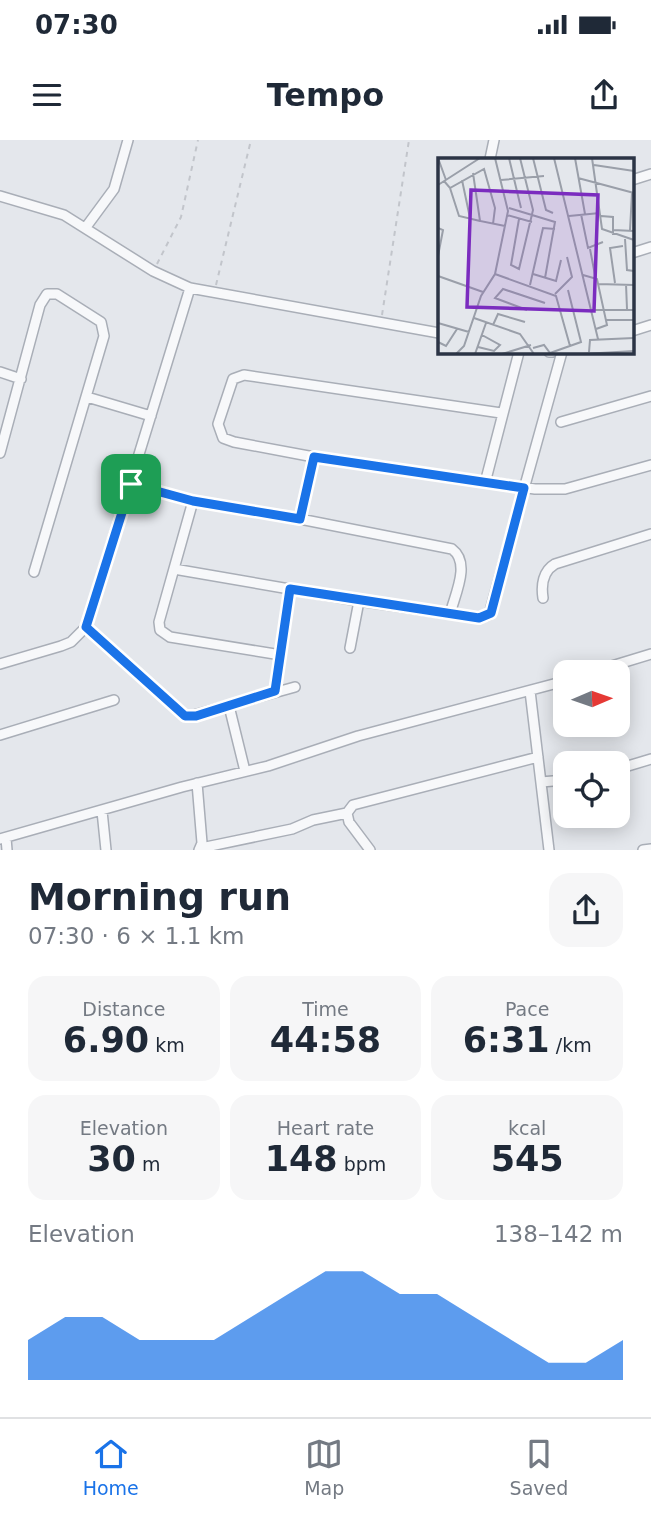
<!DOCTYPE html>
<html lang="en">
<head>
<meta charset="utf-8">
<style>
	body { margin:0; font-family:"DejaVu Sans",sans-serif; background:#f6f6f7; color:#1f2937; height:100vh; display:flex; flex-direction:column; font-size:26px; white-space:nowrap }
	* { box-sizing:border-box; margin:0 }
	p { font-size:23px; color:#747a83 }
	.icon { flex:none; width:38px; height:38px; fill:none; stroke:currentColor; stroke-width:2; stroke-linecap:round; stroke-linejoin:round }
	.map { position:relative; height:710px; overflow:hidden }
	.panel { display:flex; flex-direction:column; background:#fff; flex:1 }
	.panel>* { flex:none }
	.needle { width:46px; rotate:88deg }
	.fabs { position:absolute; left:553px; top:520px; display:grid; gap:14px }
	.fabs a { display:grid; place-items:center; width:77px; height:77px; border-radius:14px; background:#fff; box-shadow:0 4px 18px #0003; font-size:35px }
	.pin { position:absolute; display:grid; place-items:center; width:60px; height:60px; color:#fff; margin:-30px; border-radius:14px; box-shadow:0 4px 10px #0006 }
	.round { display:grid; place-items:center; flex:none; width:74px; height:74px; border-radius:21px; background:#f6f6f7 }
	.summary { display:flex; align-items:center; justify-content:space-between; height:119px; padding:0 28px }
	h1 { font-size:38px; font-weight:700; line-height:52px }
	.figures { display:grid; grid-template-columns:repeat(3,1fr); gap:10px; height:119px; padding:7px 28px }
	.figures div { display:grid; align-content:center; border-radius:18px; background:#f6f6f7; text-align:center }
	.figures b { font-size:35px; font-weight:700 }
	.figures small { font-size:19px; font-weight:400 }
	.figures p { font-size:19px }
	.chart { height:196px; padding:14px 28px }
	.chart p { display:flex; justify-content:space-between }
	.chart svg { width:100%; height:126px; margin-top:7px; fill:#1a73e8; opacity:.7 }
	.status { display:flex; justify-content:space-between; align-items:center; height:49px; padding:0 35px; background:#fff; direction:ltr }
	.status svg { height:19px; fill:currentColor }
	header { display:flex; justify-content:space-between; align-items:center; height:91px; padding:0 28px; background:#fff; font-size:32px; font-weight:700 }
	.menu { display:flex; justify-content:space-around; align-items:center; height:98px; border-top:2px solid #e0e1e3; background:#fff; font-size:19px; color:#747a83 }
	.menu a { display:grid; justify-items:center; gap:4px }
	.menu .selected { color:#1a73e8 }
	.map>svg:first-child { display:block }
</style>
</head>
<body>
<div class="status"><b>07:30</b><svg viewBox="0 0 49 12"><path d="M0 12V9h3v3zM5 12V6h3v6zM10 12V3h3v9zM15 12V0h3v12zM26 1h20v11H26zM47 4h2v5h-2z"/></svg></div>
<header><svg class="icon" aria-label="menu" viewBox="0 0 24 24"><path d="M4 6h16M4 12h16M4 18h16"/></svg>Tempo<svg class="icon" aria-label="share" viewBox="0 0 24 24"><path d="M12 15V3M7 8l5-5 5 5M5 13v7h14v-7"/></svg></header>
<div class="map">
<svg width="651" height="710" viewBox="0 0 651 710">
	<rect width="100%" height="100%" fill="#e4e7ec"/>
	<g fill="none" stroke-linecap="round" stroke-linejoin="round">
		<g stroke="#a9aeb7" stroke-width="12">
			<path id="minor" d="M490,19L494,0
				M632,40L651,34
				M0,56L64,75L153,131L190,148L439,193
				M86,87L114,49L128,0
				M632,113L651,107
				M632,191L651,185
				M549,212H552
				M0,232L21,239
				M87,257L151,276
				M501,273L244,235L233,239L218,284L223,298L234,302L314,317L535,349H565L651,325
				M561,282L651,256
				M0,313L40,165L47,154H57L101,182L104,196L34,432
				M485,343L519,212
				M131,344L193,361L300,379L452,409C471,423 455,454 450,474
				M193,361L159,482L160,490L170,497L281,515
				M300,379L314,317
				M174,429L359,461L479,478L489,475L562,212
				M543,458C541,445 543,431 555,424L651,394
				M86,487L187,577L295,547
				M350,508L359,461
				M0,524L61,506L71,502L86,487L190,148
				M592,532L651,514
				M275,551L290,449
				M530,551L549,710
				M229,566L245,631
				M0,595L114,560
				M618,629L651,619
				M541,642L565,640
				M197,643L202,703L199,710
				M102,671L106,710
				M6,698L7,710
				M0,699L182,647L268,626L358,596L565,541
				M201,708L292,689L313,680L347,673
				M370,710L349,682L347,673L353,665L538,617
				M643,710L651,709"/>
		</g>
		<path stroke="#c2c5cb" stroke-width="2" stroke-dasharray="5 5" stroke-linecap="butt" d="M157,124L181,77L198,0
			M216,145L251,0
			M382,175L409,0"/>
		<use href="#minor" stroke="#f7f8fa" stroke-width="9"/>
	</g>
	<g fill="none" stroke-linecap="round" stroke-linejoin="round">
		<g stroke="#fff" stroke-width="14">
			<path id="route" d="M314,317L524,348L491,473L479,478L290,449L275,551L196,576H185L86,487L131,344L193,361L300,379Z"/>
		</g>
		<use href="#route" stroke="#1a73e8" stroke-width="9"/>
	</g>
	<g transform="translate(438 18)">
		<rect width="196" height="196" fill="#e4e7ec"/>
		<path fill="none" stroke="#9a9fa9" stroke-width="2" d="M0,0L8,22M71,0L83,50M95,0L108,52L115,55M116,0L160,181M137,0L147,56M154,0L164,71L196,82M156,7L196,13M35,15L42,63L67,68M140,20L196,35M24,22L32,60M63,22L106,18M6,23L12,30L46,11L57,50L55,66M0,27L42,0M12,30L21,58L42,63M71,50L117,64L107,120M143,56L150,90L165,84M69,57L94,64M131,58L162,55M163,58L175,59V77M81,61L73,107L81,111L95,52L82,0M0,70L5,72L0,98M175,72L196,73M192,72L194,35M187,81L189,112L196,113M152,91L157,117M57,116L118,138L132,188M95,116L118,123L123,102M145,117L159,121L169,167L158,171M0,118L45,134M177,125L172,90L185,88M160,126L196,127M188,126L189,151M92,127L105,70L117,71M117,136L134,119L129,99M89,152L57,140L65,131L107,145M154,152H196M36,160L82,176L96,196M168,162H196M0,165L31,174M55,167L60,156L87,164M0,184L8,188L19,171M40,189L56,193L62,187L44,177M95,190L106,187L112,195L143,184L130,132M151,194L152,182L196,180M18,196L26,188L43,138L57,116L70,53L57,0M37,196L48,165M64,196L93,187M145,196L196,193"/>
		<path fill="#7b2cbf" fill-opacity="0.15" stroke="#7b2cbf" stroke-width="3.5" d="M33,32L160,37L156,153L29,149Z"/>
		<rect width="196" height="196" fill="none" stroke="#2b3445" stroke-width="3.5"/>
	</g>
</svg>
<div class="fabs">
<a><svg class="needle" viewBox="-14 -14 28 28"><path d="M0-13l5 13h-10z" fill="#e53935"/><path d="M0 13l5-13h-10z" fill="#747a83"/></svg></a>
<a><svg class="icon" aria-label="locate" viewBox="0 0 24 24"><circle cx="12" cy="12" r="6"/><path d="M12 2v4M12 18v4M2 12h4M18 12h4"/></svg></a>
</div>
<div class="pin" style="left:131px;top:344px;background:#1e9e55"><svg class="icon" aria-label="arrive" viewBox="0 0 24 24"><path d="M6 21V4h12l-3 4 3 4H6"/></svg></div>
</div>
<section class="panel">
<div class="summary"><div><h1>Morning run</h1><p>07:30 · 6 × 1.1 km</p></div><a class="round"><svg class="icon" aria-label="share" viewBox="0 0 24 24"><path d="M12 15V3M7 8l5-5 5 5M5 13v7h14v-7"/></svg></a></div>
<div class="figures">
<div><p>Distance</p><b>6.90<small> km</small></b></div>
<div><p>Time</p><b>44:58</b></div>
<div><p>Pace</p><b>6:31<small> /km</small></b></div>
</div>
<div class="figures">
<div><p>Elevation</p><b>30<small> m</small></b></div>
<div><p>Heart rate</p><b>148<small> bpm</small></b></div>
<div><p>kcal</p><b>545</b></div>
</div>
<div class="chart"><p><span>Elevation</span>138–142 m</p>
<svg viewBox="0 0 160 44" preserveAspectRatio="none"><path d="M0 44V30L10 22L20 22L30 30L40 30L50 30L60 22L70 14L80 6L90 6L100 14L110 14L120 22L130 30L140 38L150 38L160 30V44z"/></svg>
</div>
</section>
<nav class="menu">
<a class="selected"><svg class="icon" aria-label="home" viewBox="0 0 24 24"><path d="M3 11l9-7 9 7M6 9v11h12V9"/></svg>Home</a>
<a><svg class="icon" aria-label="map" viewBox="0 0 24 24"><path d="M3 6l6-2 6 2 6-2v14l-6 2-6-2-6 2zM9 4v14M15 6v14"/></svg>Map</a>
<a><svg class="icon" aria-label="saved" viewBox="0 0 24 24"><path d="M7 4h10v16l-5-4-5 4z"/></svg>Saved</a>
</nav>
</body>
</html>
